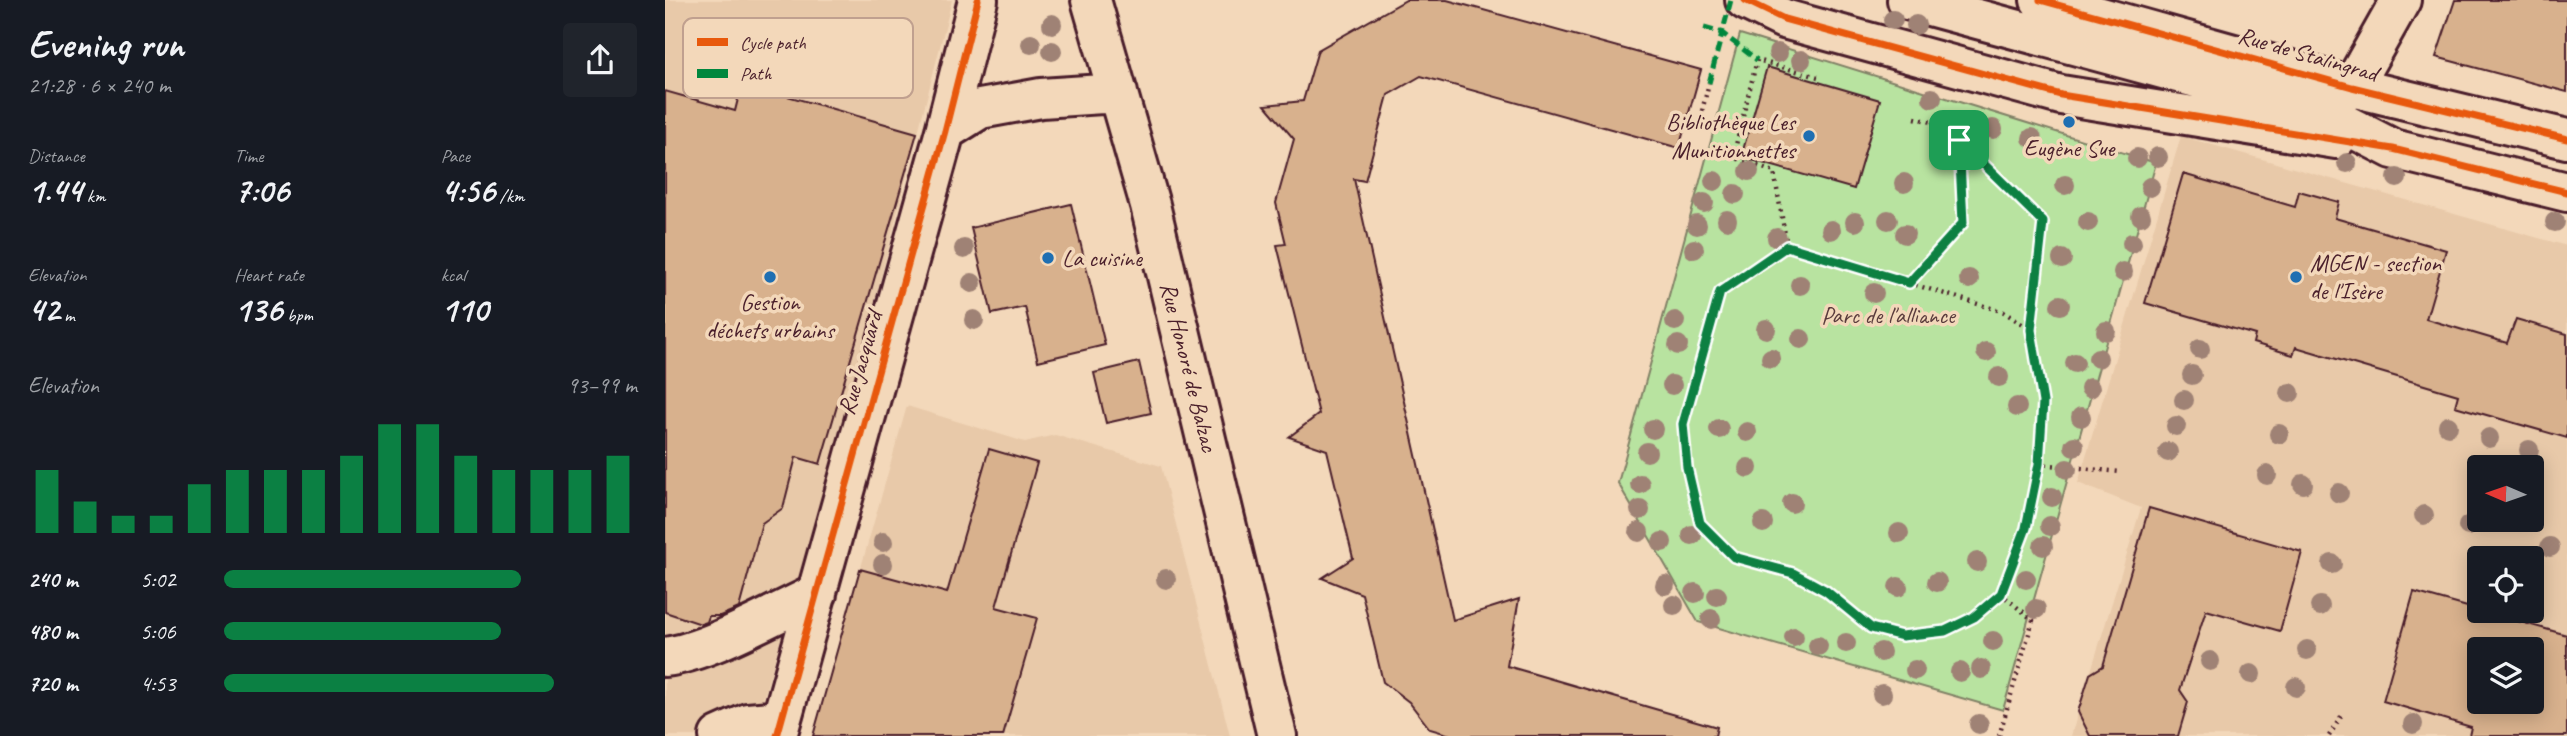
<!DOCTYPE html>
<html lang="en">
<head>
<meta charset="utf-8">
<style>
	body { margin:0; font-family:Caveat,sans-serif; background:#20242c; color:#f1f3f6; height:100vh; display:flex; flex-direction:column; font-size:26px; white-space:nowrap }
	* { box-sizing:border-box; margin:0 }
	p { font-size:23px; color:#9ea1a6 }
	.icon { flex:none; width:38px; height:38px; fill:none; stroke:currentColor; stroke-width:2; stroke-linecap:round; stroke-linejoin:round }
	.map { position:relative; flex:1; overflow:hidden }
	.details { display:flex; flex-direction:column; background:#171b24; width:665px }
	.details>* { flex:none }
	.needle { width:46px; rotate:272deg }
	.fabs { position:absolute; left:1802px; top:455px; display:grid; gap:14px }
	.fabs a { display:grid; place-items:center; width:77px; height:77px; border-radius:7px; background:#171b24; box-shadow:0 4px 18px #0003; font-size:35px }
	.pin { position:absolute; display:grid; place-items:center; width:60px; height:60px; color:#fff; margin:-30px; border-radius:14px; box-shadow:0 4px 10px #0006 }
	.round { display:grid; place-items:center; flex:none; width:74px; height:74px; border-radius:7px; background:#20242c }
	.head { display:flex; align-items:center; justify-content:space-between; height:119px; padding:0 28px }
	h1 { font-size:38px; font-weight:800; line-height:52px }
	.stats { display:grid; grid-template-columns:repeat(3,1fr); gap:10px; height:119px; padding:7px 28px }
	.stats div { display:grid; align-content:center }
	.stats b { font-size:35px; font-weight:800 }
	.stats small { font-size:19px; font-weight:400 }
	.stats p { font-size:19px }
	.chart { height:196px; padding:14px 28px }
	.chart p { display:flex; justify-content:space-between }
	.chart svg { width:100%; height:126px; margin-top:7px; stroke:#0b8043; stroke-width:6 }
	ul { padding:0 28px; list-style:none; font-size:23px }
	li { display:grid; grid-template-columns:112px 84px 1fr; align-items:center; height:52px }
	li i { height:18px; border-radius:9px; background:#0b8043 }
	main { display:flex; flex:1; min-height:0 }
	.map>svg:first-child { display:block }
</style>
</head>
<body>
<main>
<section class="details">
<div class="head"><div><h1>Evening run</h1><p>21:28 · 6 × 240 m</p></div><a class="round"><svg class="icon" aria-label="share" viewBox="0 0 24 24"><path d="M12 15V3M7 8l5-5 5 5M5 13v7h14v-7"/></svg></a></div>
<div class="stats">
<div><p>Distance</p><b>1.44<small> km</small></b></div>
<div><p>Time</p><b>7:06</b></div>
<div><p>Pace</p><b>4:56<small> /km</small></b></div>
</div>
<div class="stats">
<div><p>Elevation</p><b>42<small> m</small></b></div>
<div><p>Heart rate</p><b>136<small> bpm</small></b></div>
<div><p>kcal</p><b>110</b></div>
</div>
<div class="chart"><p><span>Elevation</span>93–99 m</p>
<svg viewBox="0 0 160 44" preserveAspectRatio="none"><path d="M5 44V22M15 44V33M25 44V38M35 44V38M45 44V27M55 44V22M65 44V22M75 44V22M85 44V17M95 44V6M105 44V6M115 44V17M125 44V22M135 44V22M145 44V22M155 44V17"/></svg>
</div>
<ul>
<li><b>240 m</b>5:02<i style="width:72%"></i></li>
<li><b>480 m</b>5:06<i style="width:67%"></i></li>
<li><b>720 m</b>4:53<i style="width:80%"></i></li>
</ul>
</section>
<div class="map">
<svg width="1902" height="736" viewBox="0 0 1902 736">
	<rect width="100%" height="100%" fill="#f3d8ba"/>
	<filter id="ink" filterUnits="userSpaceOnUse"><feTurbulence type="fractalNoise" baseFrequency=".0143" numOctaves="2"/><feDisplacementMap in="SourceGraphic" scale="14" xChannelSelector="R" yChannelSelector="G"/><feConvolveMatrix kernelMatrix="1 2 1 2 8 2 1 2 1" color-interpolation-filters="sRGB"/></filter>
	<g filter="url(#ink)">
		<path fill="#e8c9a9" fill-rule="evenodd" d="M0,0H287L167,467L87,736H0Z
			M1516,136L1902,246V736H1406L1476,508L1413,483ZM1815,467H1867V520H1815ZM1815,558H1867V611H1815ZM1815,649H1867V702H1815Z
			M242,406L360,442L390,435L496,466L565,736H148Z"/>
		<path fill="#b8e3a0" stroke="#818166" stroke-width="2" d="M1075,34L1491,163L1338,710L1033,622L953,483Z"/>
		<path fill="#d8b18d" stroke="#4a1f2b" stroke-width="2" fill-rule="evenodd" d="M741,0H782L1036,70L1014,148L756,76L723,95L700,181L689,179L788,620L854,599L842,666L1052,727L1050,736H789L765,729L744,702L718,682L697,594L657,578L688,558L662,450L624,437L654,414L612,245L621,244L611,203L629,139L600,105L638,101L653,50Z
			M1790,0H1902V92L1771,57Z
			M1102,67L1215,100L1189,189L1076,157Z
			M77,83L252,133L155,464L131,457L118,508L97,523L74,608L55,616H44L42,622L36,624L0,612V91L70,111Z
			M1518,174L1630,207L1634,191L1674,202L1670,218L1781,250L1761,319L1842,343L1851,319L1902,334V438L1790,406L1793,395L1631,347L1628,355L1588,343L1590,335L1480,303Z
			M406,204L440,345L373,361L360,307L327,314L306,228Z
			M474,362L486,413L441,423L429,373Z
			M324,449L372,463L331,607L372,618L338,736H148L195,569L282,593Z
			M1484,508L1637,552L1615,631L1541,610L1515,690L1523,702L1513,736H1425L1413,712L1425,674L1438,666Z
			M1749,592L1902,635V736H1804L1806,727L1718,701ZM1815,649H1867V702H1815Z"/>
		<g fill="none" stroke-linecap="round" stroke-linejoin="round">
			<g stroke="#4a1f2b" stroke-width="44">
				<path id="minor" d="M426,0L485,205L612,736
					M1080,0L1119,19L1396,95L1671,139
					M1242,0L1654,111L1728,149L1902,192
					M1375,0L1687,87L1902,139
					M1668,101L1687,87L1736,0
					M280,131L315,109L376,98L453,93
					M0,657C43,652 110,613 152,594
					M54,736L83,723L116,720
					M112,736L280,131L313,0"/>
			</g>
			<path stroke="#4a1f2b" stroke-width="4.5" stroke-dasharray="2 5" stroke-linecap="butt" d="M1250,118L1297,129
				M1032,131L1044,83
				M1295,141L1378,221L1366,330
				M1122,246L1109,172L1068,157L1092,60L1153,77
				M1244,283L1339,312L1366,330L1378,402L1374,464L1361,528L1336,594L1309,617L1280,631L1237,636L1206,628L1161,591L1128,573L1069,557L1035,523L1022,467L1018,424L1055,292L1122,246L1244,283L1298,223L1294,140L1300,110
				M1374,464L1456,472
				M1334,736L1368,620L1336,594
				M1664,736L1677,715"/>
			<use href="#minor" stroke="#f3d8ba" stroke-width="38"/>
			<path stroke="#00873e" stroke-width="5" stroke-dasharray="10 5" stroke-linecap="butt" d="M1039,28L1057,33L1092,60
				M1044,83L1066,0"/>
			<g stroke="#f3d8ba" stroke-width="11">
				<path id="cycleway" d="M1080,0L1119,19L1396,95L1728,149L1902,192
					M1375,0L1687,87L1902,139
					M112,736L280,131L313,0"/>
			</g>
			<use href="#cycleway" stroke="#e8590c" stroke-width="7"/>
		</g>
		<g fill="#9f8275">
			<circle cx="1228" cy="20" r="10"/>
			<circle cx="387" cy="24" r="10"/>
			<circle cx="1251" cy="25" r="10"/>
			<circle cx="366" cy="44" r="10"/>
			<circle cx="387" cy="51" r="10"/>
			<circle cx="1113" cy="53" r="10"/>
			<circle cx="1136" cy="60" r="10"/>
			<circle cx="1267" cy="98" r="10"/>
			<circle cx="1328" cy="129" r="10"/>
			<circle cx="1367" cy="138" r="10"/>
			<circle cx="1493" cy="157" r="10"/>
			<circle cx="1472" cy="158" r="10"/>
			<circle cx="1682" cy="163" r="10"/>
			<circle cx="1084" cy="171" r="10"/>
			<circle cx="1732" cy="178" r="10"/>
			<circle cx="1049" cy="181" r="10"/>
			<circle cx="1239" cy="183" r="10"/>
			<circle cx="1400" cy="185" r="10"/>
			<circle cx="1485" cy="187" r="10"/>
			<circle cx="1070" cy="194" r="10"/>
			<circle cx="1039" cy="203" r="10"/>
			<circle cx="1476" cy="216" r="10"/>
			<circle cx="1062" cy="220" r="10"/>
			<circle cx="1223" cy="220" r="10"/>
			<circle cx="1190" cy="222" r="10"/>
			<circle cx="1423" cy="222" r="10"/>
			<circle cx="1890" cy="222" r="10"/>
			<circle cx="1032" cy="225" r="10"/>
			<circle cx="1166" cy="230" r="10"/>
			<circle cx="1240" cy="234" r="10"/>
			<circle cx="1112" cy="238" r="10"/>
			<circle cx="1467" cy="243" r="10"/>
			<circle cx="299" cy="249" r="10"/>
			<circle cx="1029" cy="249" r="10"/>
			<circle cx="1397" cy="259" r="10"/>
			<circle cx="1458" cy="272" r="10"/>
			<circle cx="1304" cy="279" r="10"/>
			<circle cx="307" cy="283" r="10"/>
			<circle cx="1135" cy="285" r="10"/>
			<circle cx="1209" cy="293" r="10"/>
			<circle cx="1395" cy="305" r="10"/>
			<circle cx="309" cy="320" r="10"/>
			<circle cx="1010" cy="321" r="10"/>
			<circle cx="1101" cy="329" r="10"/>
			<circle cx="1441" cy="331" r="10"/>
			<circle cx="1136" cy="339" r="10"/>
			<circle cx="1013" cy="345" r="10"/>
			<circle cx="1535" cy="349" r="10"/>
			<circle cx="1321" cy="352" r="10"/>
			<circle cx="1106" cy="358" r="10"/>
			<circle cx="1433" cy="358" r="10"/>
			<circle cx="1410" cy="363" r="10"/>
			<circle cx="1527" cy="375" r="10"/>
			<circle cx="1334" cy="377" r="10"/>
			<circle cx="1007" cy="385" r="10"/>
			<circle cx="1425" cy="388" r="10"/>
			<circle cx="1625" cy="393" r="10"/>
			<circle cx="1519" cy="400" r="10"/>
			<circle cx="1352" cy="407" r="10"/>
			<circle cx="1416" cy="417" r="10"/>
			<circle cx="1511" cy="426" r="10"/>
			<circle cx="1783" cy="426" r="10"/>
			<circle cx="988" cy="429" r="10"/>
			<circle cx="1054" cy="429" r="10"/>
			<circle cx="1082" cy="432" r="10"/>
			<circle cx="1614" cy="434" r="10"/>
			<circle cx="1824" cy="438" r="10"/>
			<circle cx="1409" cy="446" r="10"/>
			<circle cx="1864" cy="450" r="10"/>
			<circle cx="982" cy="452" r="10"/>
			<circle cx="1503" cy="452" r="10"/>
			<circle cx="1083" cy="468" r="10"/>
			<circle cx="1402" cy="469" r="10"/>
			<circle cx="1602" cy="475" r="10"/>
			<circle cx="975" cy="484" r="10"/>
			<circle cx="1638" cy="484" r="10"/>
			<circle cx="1674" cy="493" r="10"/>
			<circle cx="1387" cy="497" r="10"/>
			<circle cx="1127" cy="503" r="10"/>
			<circle cx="975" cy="510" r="10"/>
			<circle cx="1759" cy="515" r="10"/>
			<circle cx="1098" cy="523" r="10"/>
			<circle cx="1385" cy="526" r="10"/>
			<circle cx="1803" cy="526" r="10"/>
			<circle cx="974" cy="532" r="10"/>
			<circle cx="1234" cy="533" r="10"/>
			<circle cx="1027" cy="535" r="10"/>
			<circle cx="218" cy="542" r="10"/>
			<circle cx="997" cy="542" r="10"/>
			<circle cx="1378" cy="546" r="10"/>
			<circle cx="1885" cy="547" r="10"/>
			<circle cx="1312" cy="562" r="10"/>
			<circle cx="218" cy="564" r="10"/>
			<circle cx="1667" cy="564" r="10"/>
			<circle cx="501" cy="579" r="10"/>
			<circle cx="1361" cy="579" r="10"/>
			<circle cx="1272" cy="582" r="10"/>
			<circle cx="1000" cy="585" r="10"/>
			<circle cx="1233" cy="587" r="10"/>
			<circle cx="1030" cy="593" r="10"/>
			<circle cx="1052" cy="596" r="10"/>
			<circle cx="1009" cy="605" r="10"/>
			<circle cx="1655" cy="606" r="10"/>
			<circle cx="1371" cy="609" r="10"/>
			<circle cx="1046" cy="619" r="10"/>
			<circle cx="1129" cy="637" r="10"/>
			<circle cx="1328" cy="641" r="10"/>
			<circle cx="1181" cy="643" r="10"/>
			<circle cx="1153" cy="646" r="10"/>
			<circle cx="1642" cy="650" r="10"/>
			<circle cx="1216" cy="652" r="10"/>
			<circle cx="1545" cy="661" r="10"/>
			<circle cx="1316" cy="669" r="10"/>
			<circle cx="1250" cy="670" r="10"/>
			<circle cx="1295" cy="672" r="10"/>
			<circle cx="1586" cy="674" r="10"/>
			<circle cx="1631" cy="687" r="10"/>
			<circle cx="1217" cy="694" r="10"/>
			<circle cx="1314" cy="724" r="10"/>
			<circle cx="1748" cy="724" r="10"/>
		</g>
	</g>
	<g fill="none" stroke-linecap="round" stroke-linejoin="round" filter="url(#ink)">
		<g stroke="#fff" stroke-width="14">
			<path id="route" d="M1294,140L1378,222L1366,330L1378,402L1374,464L1361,528L1336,594L1309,617L1280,631L1237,636L1206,628L1161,591L1128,573L1069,557L1035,523L1022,467L1018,424L1055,292L1122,246L1244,283L1298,223Z"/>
		</g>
		<use href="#route" stroke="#0b8043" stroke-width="9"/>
	</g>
	<g fill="#1f6fb2" stroke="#f3d8ba" stroke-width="2.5">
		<circle cx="1404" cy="122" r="7"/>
		<circle cx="1144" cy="136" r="7"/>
		<circle cx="383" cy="258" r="7"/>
		<circle cx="105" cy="277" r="7"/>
		<circle cx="1631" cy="277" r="7"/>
	</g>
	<g text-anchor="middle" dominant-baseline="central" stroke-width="7" stroke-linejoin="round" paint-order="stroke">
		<g font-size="24" fill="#4a1f2b" stroke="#f3d8ba">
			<text transform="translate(1643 54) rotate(16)">Rue de Stalingrad</text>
			<text transform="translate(195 363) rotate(-74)">Rue Jacquard</text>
			<text transform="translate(524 367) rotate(76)">Rue Honoré de Balzac</text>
		</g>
		<g font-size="24" fill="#4a1f2b" stroke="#f3d8ba">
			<text x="1130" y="122" text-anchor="end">Bibliothèque Les<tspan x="1130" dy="28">Munitionnettes</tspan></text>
			<text x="1404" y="148">Eugène Sue</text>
			<text x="397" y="258" text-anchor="start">La cuisine</text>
			<text x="1645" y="263" text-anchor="start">MGEN - section<tspan x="1645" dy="28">de l'Isère</tspan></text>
			<text x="105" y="302">Gestion<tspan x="105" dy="28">déchets urbains</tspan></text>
		</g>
		<g font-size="24" fill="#5a3c3d" stroke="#f3d8ba">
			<text x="1223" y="315">Parc de l'alliance</text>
		</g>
	</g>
	<rect x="18" y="18" width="230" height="80" rx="10" fill="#f3d8ba" stroke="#c0a08f" stroke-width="2"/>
	<rect x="32" y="38" width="31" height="8" fill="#e8590c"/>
	<rect x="32" y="69" width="31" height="9" fill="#00873e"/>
	<g font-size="19" fill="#4a1f2b">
		<text x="75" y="49">Cycle path</text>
		<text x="75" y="80">Path</text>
	</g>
</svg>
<div class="fabs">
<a><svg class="needle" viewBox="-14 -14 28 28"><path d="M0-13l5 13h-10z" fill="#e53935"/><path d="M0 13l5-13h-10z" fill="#9ea1a6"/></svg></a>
<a><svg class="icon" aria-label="locate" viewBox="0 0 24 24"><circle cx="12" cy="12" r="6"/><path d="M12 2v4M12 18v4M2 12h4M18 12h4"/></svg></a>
<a><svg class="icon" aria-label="layers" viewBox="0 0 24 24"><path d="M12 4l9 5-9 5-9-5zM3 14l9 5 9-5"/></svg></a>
</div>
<div class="pin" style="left:1294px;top:140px;background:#1e9e55"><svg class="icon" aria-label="arrive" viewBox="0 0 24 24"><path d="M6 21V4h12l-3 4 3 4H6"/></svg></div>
</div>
</main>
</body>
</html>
